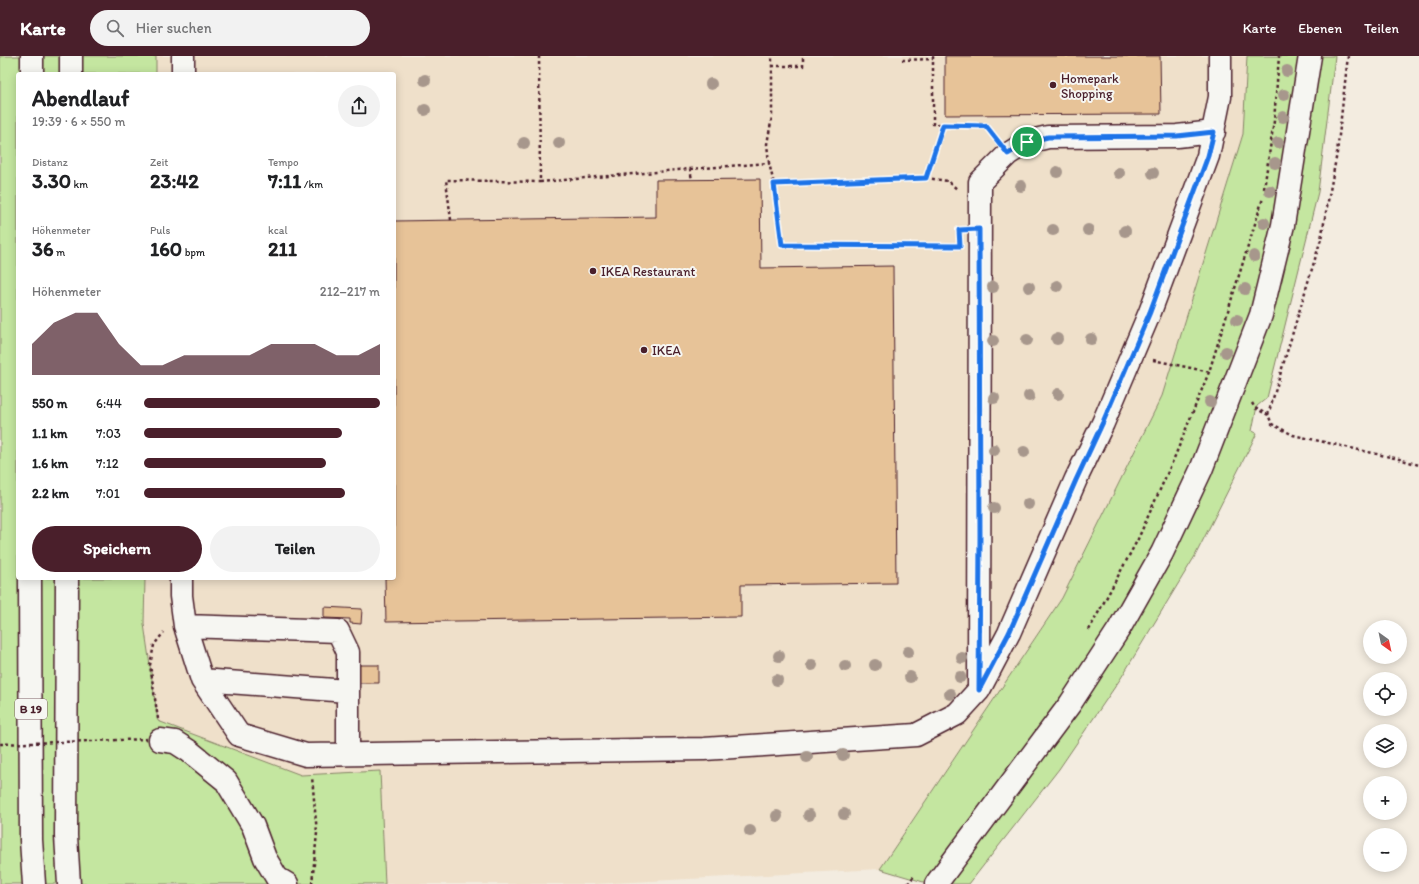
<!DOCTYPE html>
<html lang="de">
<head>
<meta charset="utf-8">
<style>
	body { margin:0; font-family:Itim,sans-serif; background:#f2f2f2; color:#202124; height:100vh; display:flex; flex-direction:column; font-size:15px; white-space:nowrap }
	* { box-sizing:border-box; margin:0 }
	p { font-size:13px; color:#757577 }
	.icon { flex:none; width:22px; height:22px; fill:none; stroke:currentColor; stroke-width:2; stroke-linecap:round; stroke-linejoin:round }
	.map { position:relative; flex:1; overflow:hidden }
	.side { position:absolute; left:16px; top:16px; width:380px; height:508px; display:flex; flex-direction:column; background:#fff; border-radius:4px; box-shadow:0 2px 10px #0003 }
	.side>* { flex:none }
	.needle { width:26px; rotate:147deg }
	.fabs { position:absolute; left:1363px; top:564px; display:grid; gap:8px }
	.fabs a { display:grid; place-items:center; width:44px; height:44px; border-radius:50%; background:#fff; box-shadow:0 2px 10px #0003; font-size:20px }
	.pin { position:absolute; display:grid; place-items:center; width:34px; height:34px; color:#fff; margin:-17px; border:2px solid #fff; border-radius:50%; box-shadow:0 1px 4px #0007 }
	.round { display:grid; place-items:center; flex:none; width:42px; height:42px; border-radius:21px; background:#f2f2f2 }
	.head { display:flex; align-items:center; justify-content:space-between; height:68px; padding:0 16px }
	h1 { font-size:22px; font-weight:700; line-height:30px }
	.figures { display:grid; grid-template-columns:repeat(3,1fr); gap:6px; height:68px; padding:4px 16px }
	.figures div { display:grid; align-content:center }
	.figures b { font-size:20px; font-weight:700 }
	.figures small { font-size:11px; font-weight:400 }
	.figures p { font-size:11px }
	.chart { height:112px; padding:8px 16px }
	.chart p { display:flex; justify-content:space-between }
	.chart svg { width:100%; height:72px; margin-top:4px; fill:#4a1f2b; opacity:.7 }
	.cta { display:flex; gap:8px; margin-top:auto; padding:8px 16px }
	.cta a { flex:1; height:46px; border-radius:24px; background:#4a1f2b; color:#fff; font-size:16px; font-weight:700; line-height:46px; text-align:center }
	.cta a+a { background:#f2f2f2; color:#202124 }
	ul { padding:0 16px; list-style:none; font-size:13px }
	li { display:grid; grid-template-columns:64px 48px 1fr; align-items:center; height:30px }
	li i { height:10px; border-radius:5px; background:#4a1f2b }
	header { display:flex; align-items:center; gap:24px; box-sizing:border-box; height:56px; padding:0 20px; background:#4a1f2b; color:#fff }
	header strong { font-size:19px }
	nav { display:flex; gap:22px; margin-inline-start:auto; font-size:14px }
	.search { width:280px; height:36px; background:#f2f2f2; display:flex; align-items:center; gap:10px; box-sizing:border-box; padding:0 14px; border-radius:22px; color:#757577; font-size:15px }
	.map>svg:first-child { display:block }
</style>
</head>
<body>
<header>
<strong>Karte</strong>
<div class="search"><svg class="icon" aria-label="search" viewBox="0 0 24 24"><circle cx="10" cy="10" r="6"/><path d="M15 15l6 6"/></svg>Hier suchen</div>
<nav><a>Karte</a><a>Ebenen</a><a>Teilen</a></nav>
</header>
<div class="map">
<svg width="1419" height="828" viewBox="0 0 1419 828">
	<rect width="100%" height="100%" fill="#f3ece0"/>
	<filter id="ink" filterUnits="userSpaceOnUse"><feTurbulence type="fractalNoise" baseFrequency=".025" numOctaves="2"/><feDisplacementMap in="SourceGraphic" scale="8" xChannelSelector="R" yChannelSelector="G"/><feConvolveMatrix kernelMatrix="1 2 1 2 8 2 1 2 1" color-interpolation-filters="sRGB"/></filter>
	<g filter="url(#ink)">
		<path fill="#efe0ca" d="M156,0H1247L1243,78L1162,340L1062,542L880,813L595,828H385L380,715L301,720L158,665L144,568L145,522H394V18H156Z"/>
		<path fill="#c4e6a0" stroke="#878266" d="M0,0H156V18H18V522H145L144,568L158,665L301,719L380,715L385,828H0Z
			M1247,0H1335L1318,136L1267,342L1257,350L1252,375L1257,377L1195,500L1121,622L1059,713L969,828H930L880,813L1062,542L1162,340L1243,78Z"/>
		<path fill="#e7c398" stroke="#4a1f2b" d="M945,0H1160L1161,58L945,59Z
			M760,123L761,212L893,210L896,527L741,529V561L386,566L385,522H394V165L656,161V124Z
			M324,551L362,553L361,568L350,567V563L324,562Z
			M357,609H379V627H357Z"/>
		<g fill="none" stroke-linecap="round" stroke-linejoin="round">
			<g stroke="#4a1f2b" stroke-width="25">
				<path id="minor" d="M183,18V0
					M181,522V540L185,570L202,624L239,679L306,699L704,693L916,679L957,658L979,634L1009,577L1076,423L1103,367L1150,256L1208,100L1220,41V0
					M185,570L338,575L348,596V698
					M202,624L347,635
					M979,630L980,126L1008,98L1027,86L1048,81L1177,80L1214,76
					M160,684L175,686L189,695L226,725L253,770L265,802L277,822L287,828
					M936,828L1070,648L1119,573L1162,497L1201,414L1261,259L1283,169L1310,0"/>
			</g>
			<g stroke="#4a1f2b" stroke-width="25">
				<path id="highway" d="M32,18V0
					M71,18V0
					M30,522L31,784L34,828
					M67,522L66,780L69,828"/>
			</g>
			<path stroke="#4a1f2b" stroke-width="2.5" stroke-dasharray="3 3" stroke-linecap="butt" d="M539,0L540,126L690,113L692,124
				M933,0V68L986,69L995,81
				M1348,0L1337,97L1321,183L1268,359L1272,368L1293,379L1399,403L1419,409
				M902,4L933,3
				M772,10H803V0
				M769,107L767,88L772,61V0
				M690,113L769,107L774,128L782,189L959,191
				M926,122L948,125L958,134
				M774,128L926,122L943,69
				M1264,133L1274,65L1279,0
				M451,164L446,124L540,126
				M1153,304L1210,316
				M1252,347L1255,352L1268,359
				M1089,574L1138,483L1175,400L1209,316L1263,142
				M158,663L150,609L154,589L164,576
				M312,828L317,777L312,721
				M908,828L914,820"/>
			<use href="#minor" stroke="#f6f6f2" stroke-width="22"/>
			<use href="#highway" stroke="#f6f6f2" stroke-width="22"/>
			<path stroke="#4a1f2b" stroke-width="2.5" stroke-dasharray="3 3" stroke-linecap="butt" d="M0,688L149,683"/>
		</g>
		<g fill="#a7978c">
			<circle cx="1287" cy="15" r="6"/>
			<circle cx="425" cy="24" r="6"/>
			<circle cx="711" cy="28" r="6"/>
			<circle cx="1284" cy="39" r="6"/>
			<circle cx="425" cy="54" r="6"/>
			<circle cx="1283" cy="61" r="6"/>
			<circle cx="524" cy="87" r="6"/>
			<circle cx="559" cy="87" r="6"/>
			<circle cx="1278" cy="87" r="6"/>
			<circle cx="1275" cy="107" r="6"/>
			<circle cx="1057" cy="116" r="6"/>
			<circle cx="1119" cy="117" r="6"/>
			<circle cx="1153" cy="117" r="6"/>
			<circle cx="1021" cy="130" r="6"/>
			<circle cx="1270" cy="135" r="6"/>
			<circle cx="1264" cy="167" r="6"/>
			<circle cx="1053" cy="174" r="6"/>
			<circle cx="1088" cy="174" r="6"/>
			<circle cx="1125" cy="175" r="6"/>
			<circle cx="1254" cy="200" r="6"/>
			<circle cx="1057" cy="230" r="6"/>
			<circle cx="993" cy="231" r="6"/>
			<circle cx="1029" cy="231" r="6"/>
			<circle cx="1245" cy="233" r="6"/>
			<circle cx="1237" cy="264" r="6"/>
			<circle cx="1057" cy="283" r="6"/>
			<circle cx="1091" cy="283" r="6"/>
			<circle cx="1027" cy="284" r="6"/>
			<circle cx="993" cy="285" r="6"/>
			<circle cx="1226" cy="296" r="6"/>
			<circle cx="1058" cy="338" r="6"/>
			<circle cx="1029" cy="340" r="6"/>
			<circle cx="994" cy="342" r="6"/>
			<circle cx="1210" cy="346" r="6"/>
			<circle cx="994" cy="394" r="6"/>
			<circle cx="1024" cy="396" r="6"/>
			<circle cx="1028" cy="448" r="6"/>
			<circle cx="994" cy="452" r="6"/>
			<circle cx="908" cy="596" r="6"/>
			<circle cx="779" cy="600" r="6"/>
			<circle cx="962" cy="602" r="6"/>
			<circle cx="812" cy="609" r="6"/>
			<circle cx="875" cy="609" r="6"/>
			<circle cx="845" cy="610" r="6"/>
			<circle cx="910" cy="621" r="6"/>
			<circle cx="960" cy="621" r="6"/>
			<circle cx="777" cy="624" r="6"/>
			<circle cx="950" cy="638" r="6"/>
			<circle cx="843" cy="699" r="6"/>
			<circle cx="807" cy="701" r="6"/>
			<circle cx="844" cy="758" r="6"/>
			<circle cx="809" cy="759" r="6"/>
			<circle cx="777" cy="760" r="6"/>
			<circle cx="750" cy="775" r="6"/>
		</g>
	</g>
	<g fill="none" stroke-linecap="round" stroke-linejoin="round" filter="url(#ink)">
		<g stroke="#fff" stroke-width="8">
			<path id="route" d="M943,69L986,70L1008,98L1027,86L1048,81L1177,80L1214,76L1208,100L1150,256L1103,366L1076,424L1009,577L979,634L980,480L979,173L959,174L960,190L782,189L774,128L926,122Z"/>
		</g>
		<use href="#route" stroke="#1a73e8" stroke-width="5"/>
	</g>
	<g fill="#4a1f2b" stroke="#f6f6f2" stroke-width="1.5">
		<circle cx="1053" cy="29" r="4"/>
		<circle cx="593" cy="215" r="4"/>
		<circle cx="644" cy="294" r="4"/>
	</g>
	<g text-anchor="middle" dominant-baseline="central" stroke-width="4" stroke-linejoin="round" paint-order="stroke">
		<rect fill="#f6f6f2" stroke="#7e6067" stroke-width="1" x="15" y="643" width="32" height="20" rx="3"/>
		<g font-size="12" font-weight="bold" fill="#4a1f2b">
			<text x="31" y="653">B 19</text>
		</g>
		<g font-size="13" fill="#4a1f2b" stroke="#f6f6f2" text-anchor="start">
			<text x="1061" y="22">Homepark<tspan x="1061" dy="15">Shopping</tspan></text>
			<text x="601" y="215">IKEA Restaurant</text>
			<text x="652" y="294">IKEA</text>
		</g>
	</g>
</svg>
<div class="fabs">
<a><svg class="needle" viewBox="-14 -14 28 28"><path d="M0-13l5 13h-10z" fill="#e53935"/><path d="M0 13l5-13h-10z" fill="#757577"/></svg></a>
<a><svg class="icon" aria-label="locate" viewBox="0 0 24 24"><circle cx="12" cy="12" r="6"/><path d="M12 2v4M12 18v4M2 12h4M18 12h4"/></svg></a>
<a><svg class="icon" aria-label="layers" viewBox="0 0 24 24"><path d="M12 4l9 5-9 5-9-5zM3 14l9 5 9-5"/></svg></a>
<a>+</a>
<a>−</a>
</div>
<div class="pin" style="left:1027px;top:86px;background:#1e9e55"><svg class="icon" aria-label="arrive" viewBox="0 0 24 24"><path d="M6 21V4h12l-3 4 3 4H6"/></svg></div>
<section class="side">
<div class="head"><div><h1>Abendlauf</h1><p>19:39 · 6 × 550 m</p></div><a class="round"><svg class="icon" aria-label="share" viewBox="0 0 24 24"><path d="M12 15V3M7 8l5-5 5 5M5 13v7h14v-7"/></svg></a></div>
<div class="figures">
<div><p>Distanz</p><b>3.30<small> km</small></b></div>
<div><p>Zeit</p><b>23:42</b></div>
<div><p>Tempo</p><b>7:11<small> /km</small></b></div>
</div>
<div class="figures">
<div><p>Höhenmeter</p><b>36<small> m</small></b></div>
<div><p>Puls</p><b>160<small> bpm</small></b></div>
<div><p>kcal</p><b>211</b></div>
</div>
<div class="chart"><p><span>Höhenmeter</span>212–217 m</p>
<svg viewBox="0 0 160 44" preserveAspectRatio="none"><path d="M0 44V25L10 12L20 6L30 6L40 25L50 38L60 38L70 32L80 32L90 32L100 32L110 25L120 25L130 25L140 32L150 32L160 25V44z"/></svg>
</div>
<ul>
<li><b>550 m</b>6:44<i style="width:100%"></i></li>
<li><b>1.1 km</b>7:03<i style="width:84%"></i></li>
<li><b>1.6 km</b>7:12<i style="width:77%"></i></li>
<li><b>2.2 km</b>7:01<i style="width:85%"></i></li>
</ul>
<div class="cta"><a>Speichern</a><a>Teilen</a></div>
</section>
</div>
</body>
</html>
